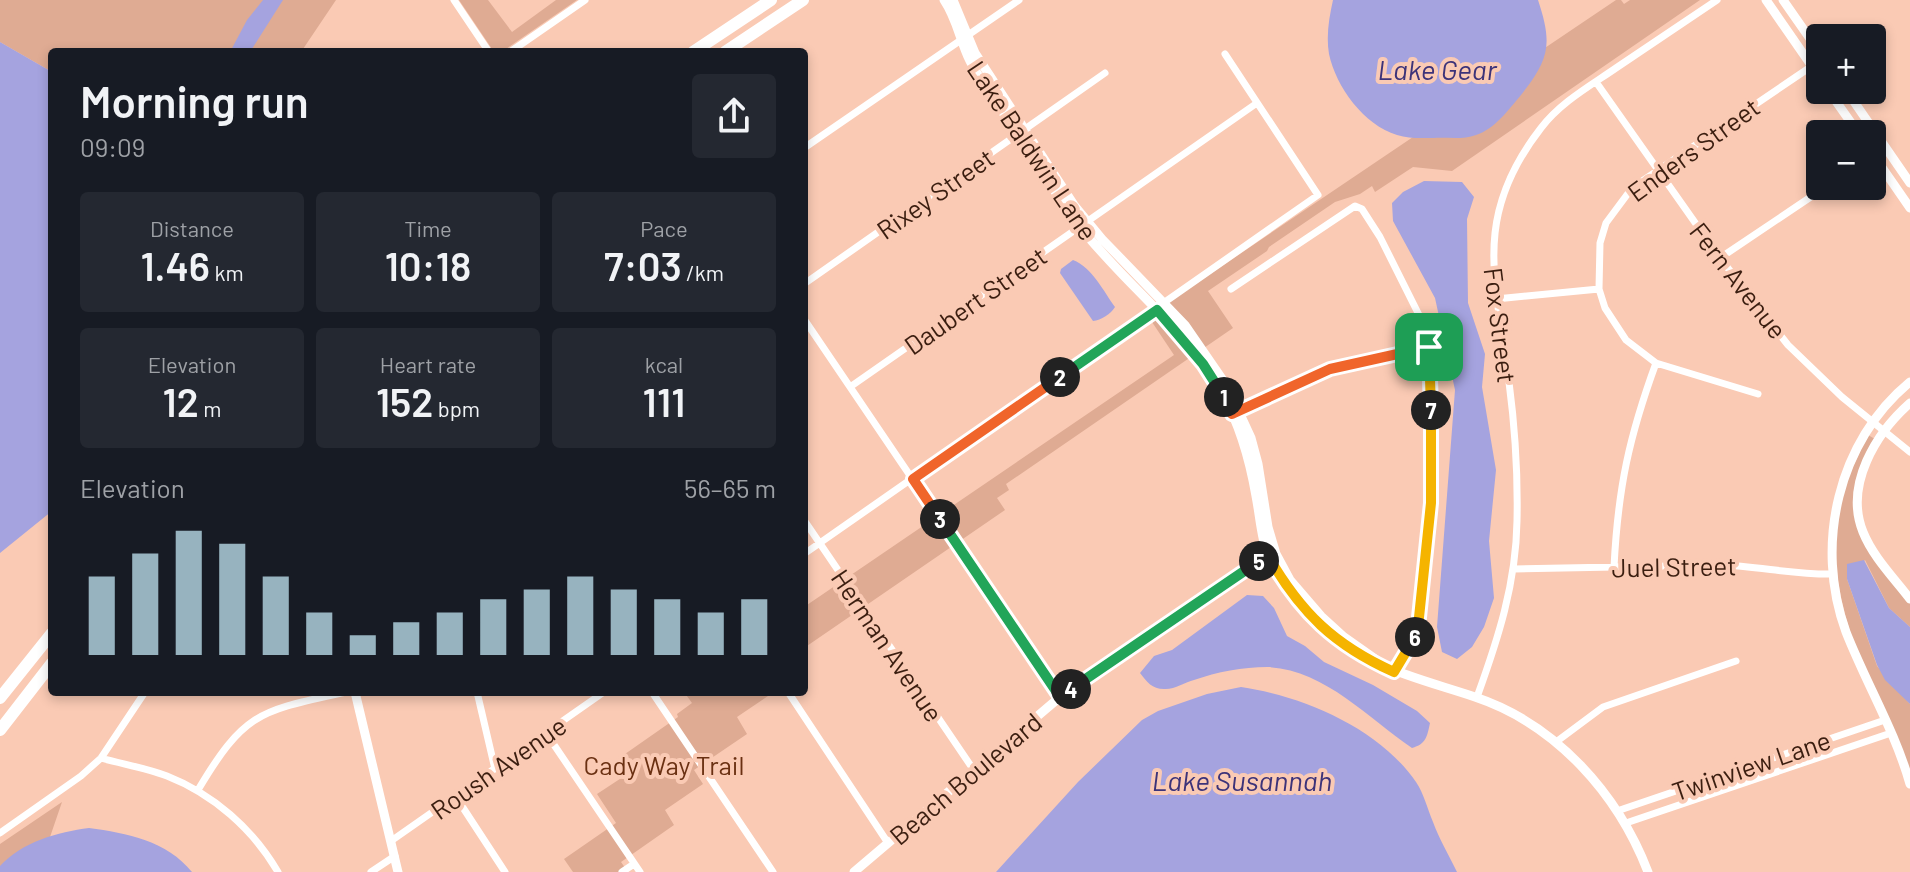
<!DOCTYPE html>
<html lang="en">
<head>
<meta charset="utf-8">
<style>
	body { margin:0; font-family:Barlow,sans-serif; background:#242831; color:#f1f3f6; height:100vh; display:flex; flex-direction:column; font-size:30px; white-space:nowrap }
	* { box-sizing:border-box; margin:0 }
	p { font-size:26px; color:#9ea1a6 }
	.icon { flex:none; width:44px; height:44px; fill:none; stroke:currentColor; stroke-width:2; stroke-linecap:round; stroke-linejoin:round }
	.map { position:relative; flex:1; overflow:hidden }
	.side { position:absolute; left:48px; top:48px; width:760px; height:648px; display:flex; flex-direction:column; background:#171b24; border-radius:8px; box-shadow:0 4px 12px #0003 }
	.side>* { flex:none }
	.tools { position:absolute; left:1806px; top:24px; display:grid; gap:16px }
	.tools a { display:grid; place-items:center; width:80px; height:80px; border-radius:8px; background:#171b24; box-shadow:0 4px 12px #0003; font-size:40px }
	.pin { position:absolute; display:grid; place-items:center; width:68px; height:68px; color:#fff; margin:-34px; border-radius:16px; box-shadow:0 4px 12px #0006 }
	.km { position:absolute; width:40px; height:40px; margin:-20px; border-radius:50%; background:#222; color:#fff; font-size:22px; line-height:40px; text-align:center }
	.round { display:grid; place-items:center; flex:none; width:84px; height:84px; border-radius:8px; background:#242831 }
	.overview { display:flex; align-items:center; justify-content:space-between; height:136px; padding:0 32px }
	h1 { font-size:44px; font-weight:600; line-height:60px }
	.metrics { display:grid; grid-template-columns:repeat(3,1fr); gap:12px; height:136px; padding:8px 32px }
	.metrics div { display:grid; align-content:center; border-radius:8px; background:#242831; text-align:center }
	.metrics b { font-size:40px; font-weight:600 }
	.metrics small { font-size:22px; font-weight:400 }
	.metrics p { font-size:22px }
	.chart { height:224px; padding:16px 32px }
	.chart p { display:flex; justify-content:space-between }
	.chart svg { width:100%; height:144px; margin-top:8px; stroke:#97b3bf; stroke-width:6 }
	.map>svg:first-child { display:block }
</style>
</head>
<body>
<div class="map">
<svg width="1910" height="872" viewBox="0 0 1910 872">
	<rect width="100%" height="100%" fill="#facab4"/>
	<path fill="#dfab93" d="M0,0H336L301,52H52V72L0,42Z
		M459,0H488L512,32L556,0H577L503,51L492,49Z
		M1616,0H1621L1624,4L1630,0H1700L1452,171L1413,167L1375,192L1372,186L1360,194L1335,202L1269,247L1267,251L1208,291L1233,328L1006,484L1009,490L997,498L1005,510L804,648V607L1174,355L1148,316Z
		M1868,435L1875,439L1856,486L1860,529L1910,602V627L1889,608L1865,560L1847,579L1877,666L1910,704V776C1874,690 1816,592 1842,497C1848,475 1858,456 1868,435Z
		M684,692H774L737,717L747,734L694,770L703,784L665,810L674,825L621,862L628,872H573L564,859L616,823L597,794L635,769L625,754L678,717L677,714L692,703Z
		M62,802L38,872H0V844Z"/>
	<path fill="#a5a3df" d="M263,0H283L250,52H230L247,20Z
		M1333,0H1538C1553,45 1549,59 1521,95C1509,109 1495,129 1476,135C1463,140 1447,137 1434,138C1421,138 1409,139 1397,135C1364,125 1336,87 1329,54C1326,36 1329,18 1333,0Z
		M0,42L52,72V511L0,553Z
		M1424,181L1462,182L1474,197L1467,219L1468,303L1485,354L1482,387L1496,470L1489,541L1494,598L1484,627L1472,647L1457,659L1442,652L1437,627L1455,390L1435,298L1393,221L1392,203L1403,192Z
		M1073,260C1092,267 1104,292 1115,307C1111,314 1101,320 1093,321L1060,273L1061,269Z
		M1864,560L1889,608L1910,627V704L1885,680L1877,665L1847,579V564Z
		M1247,595L1263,596L1274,608L1287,636L1305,646L1324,662L1373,685L1417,711L1430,723C1427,737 1426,744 1412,748C1368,718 1324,669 1267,667C1243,667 1217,672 1194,680C1185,682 1174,690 1164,689C1152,689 1147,682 1140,673L1154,656L1172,650Z
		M1241,687C1303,696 1379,728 1416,782C1424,794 1427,808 1433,822C1439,839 1449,855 1457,872H996L1078,782L1142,720L1158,711L1207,694Z
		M89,828C127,833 167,841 192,872H0V866C22,842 58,832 89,828Z"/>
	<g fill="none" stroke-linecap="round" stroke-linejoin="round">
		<path stroke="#fff" stroke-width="7" d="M454,0L489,52
			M510,52L585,0
			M1596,82L1720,258L1788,345L1842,397L1910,452
			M804,148L1019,0
			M1720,258L1827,186
			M804,284L1105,73
			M1231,289L1355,206L1362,209L1380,237L1424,325L1431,365V503L1418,627L1394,672
			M1496,299L1599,289
			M804,319L1060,697
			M850,387L1257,103
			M1758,394L1656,363L1626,340L1605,308L1599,289L1600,243L1606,223L1632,188L1812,66
			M1235,413L1330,369L1429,347
			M804,520L973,769
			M804,554L1318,195L1225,54
			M1614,567C1618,488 1629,437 1656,363
			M1514,569L1720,565C1758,566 1795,575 1833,574
			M477,692L495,769
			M652,692L773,872
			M788,692L888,843
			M1477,697C1498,639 1516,584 1517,521C1518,475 1515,428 1509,382C1496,281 1471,218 1541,128C1561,102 1590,86 1616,68C1650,45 1683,23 1717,0
			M546,733L640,872
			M1556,742L1603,707L1736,661
			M101,758C122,764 146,768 167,776C213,794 253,829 278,872
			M198,790C245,711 260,711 346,692
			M456,797L505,872
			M1617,811L1885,720
			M1626,823L1891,733
			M0,833L81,776L101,758L145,692
			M391,841L604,692
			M371,872L395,856
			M622,872L634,864"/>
		<path stroke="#fff" stroke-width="9" d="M944,0C957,19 960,41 970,61C982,84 999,106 1013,127C1034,159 1054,192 1077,223C1122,282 1186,328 1222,393C1240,425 1250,461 1256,496C1260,516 1261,538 1268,556C1278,581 1298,606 1317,624C1363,667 1418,678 1475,697C1556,724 1618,794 1648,872
			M953,0L975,53L1074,205L1102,239L1185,325L1227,386L1251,438L1258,464L1268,527L1276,554L1290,580L1321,616L1344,637L1378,661
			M1766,0L1820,78
			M1783,0L1820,53
			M1828,90L1859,134
			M1846,90L1910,183
			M1872,153L1910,208
			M1910,382C1838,441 1814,545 1846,632C1866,683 1895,731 1910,784
			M1910,403C1876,433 1844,485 1863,532C1873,557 1894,578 1910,599
			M355,692L398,872
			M854,872L1060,697L1106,664L1273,555"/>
		<path stroke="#fff" stroke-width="12" d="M693,52L771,0
			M725,52L803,0
			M0,698L52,633
			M0,730L52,663"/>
	</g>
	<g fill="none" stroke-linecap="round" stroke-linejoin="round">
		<g stroke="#fff" stroke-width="16">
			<path id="split-1" d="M1224,397L1232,414L1330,369L1429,347"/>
		</g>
		<g stroke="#fff" stroke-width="16">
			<path id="split-2" d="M1060,377L1157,310L1203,364L1224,397"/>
		</g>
		<g stroke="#fff" stroke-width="16">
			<path id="split-3" d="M940,519L913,479L1060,377"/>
		</g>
		<g stroke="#fff" stroke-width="16">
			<path id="split-4" d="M940,519L1060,697L1071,689"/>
		</g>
		<g stroke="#fff" stroke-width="16">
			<path id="split-5" d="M1071,689L1259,561"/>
		</g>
		<g stroke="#fff" stroke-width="16">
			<path id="split-6" d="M1259,561L1268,556C1301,613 1334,645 1394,672L1415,637"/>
		</g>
		<g stroke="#fff" stroke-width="16">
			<path id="split-7" d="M1415,637L1418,627L1431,503V410"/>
		</g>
		<g stroke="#fff" stroke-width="16">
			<path id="split-8" d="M1429,347L1431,410"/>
		</g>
		<use href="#split-1" stroke="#f0652b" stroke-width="10"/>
		<use href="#split-2" stroke="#22a559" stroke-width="10"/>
		<use href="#split-3" stroke="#f0652b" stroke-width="10"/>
		<use href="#split-4" stroke="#22a559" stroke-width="10"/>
		<use href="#split-5" stroke="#22a559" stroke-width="10"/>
		<use href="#split-6" stroke="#f5b400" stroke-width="10"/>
		<use href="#split-7" stroke="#f5b400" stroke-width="10"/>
		<use href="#split-8" stroke="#f5b400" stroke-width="10"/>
	</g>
	<g text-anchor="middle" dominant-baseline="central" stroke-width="8" stroke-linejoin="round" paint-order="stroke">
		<g font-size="26" fill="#3b1e10" stroke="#facab4">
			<text transform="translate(1693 149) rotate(-36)">Enders Street</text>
			<text transform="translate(1033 150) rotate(56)">Lake Baldwin Lane</text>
			<text transform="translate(935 193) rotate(-35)">Rixey Street</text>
			<text transform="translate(1739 280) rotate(52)">Fern Avenue</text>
			<text transform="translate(975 300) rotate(-35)">Daubert Street</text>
			<text transform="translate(1501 325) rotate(83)">Fox Street</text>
			<text transform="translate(1674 566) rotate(-1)">Juel Street</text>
			<text transform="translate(888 645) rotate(56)">Herman Avenue</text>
			<text transform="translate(1751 765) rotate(-19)">Twinview Lane</text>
			<text transform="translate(498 767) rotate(-35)">Roush Avenue</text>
			<text transform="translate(965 778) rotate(-40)">Beach Boulevard</text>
		</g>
		<g font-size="26" fill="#6a3012" stroke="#facab4">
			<text x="664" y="764">Cady Way Trail</text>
		</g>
		<g font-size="28" font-style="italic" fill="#3d3379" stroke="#facab4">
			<text x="1437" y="69">Lake Gear</text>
			<text x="1242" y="780">Lake Susannah</text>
		</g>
	</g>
</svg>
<div class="tools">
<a>+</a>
<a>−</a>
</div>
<div class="pin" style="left:1429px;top:347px;background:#1e9e55"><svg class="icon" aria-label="arrive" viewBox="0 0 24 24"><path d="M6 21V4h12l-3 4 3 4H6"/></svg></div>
<b class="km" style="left:1224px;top:397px">1</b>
<b class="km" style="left:1060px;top:377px">2</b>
<b class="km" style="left:940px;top:519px">3</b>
<b class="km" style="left:1071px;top:689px">4</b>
<b class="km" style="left:1259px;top:561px">5</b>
<b class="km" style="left:1415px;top:637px">6</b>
<b class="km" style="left:1431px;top:410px">7</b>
<section class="side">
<div class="overview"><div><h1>Morning run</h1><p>09:09</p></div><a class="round"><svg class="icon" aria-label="share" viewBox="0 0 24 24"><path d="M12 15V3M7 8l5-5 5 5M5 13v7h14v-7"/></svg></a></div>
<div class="metrics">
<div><p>Distance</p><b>1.46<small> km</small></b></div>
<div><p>Time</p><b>10:18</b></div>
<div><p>Pace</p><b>7:03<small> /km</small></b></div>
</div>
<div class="metrics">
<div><p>Elevation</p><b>12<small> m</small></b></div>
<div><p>Heart rate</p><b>152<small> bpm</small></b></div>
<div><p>kcal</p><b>111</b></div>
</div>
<div class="chart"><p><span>Elevation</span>56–65 m</p>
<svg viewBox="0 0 160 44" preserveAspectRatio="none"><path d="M5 44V20M15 44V13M25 44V6M35 44V10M45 44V20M55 44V31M65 44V38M75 44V34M85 44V31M95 44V27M105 44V24M115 44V20M125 44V24M135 44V27M145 44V31M155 44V27"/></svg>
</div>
</section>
</div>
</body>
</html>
